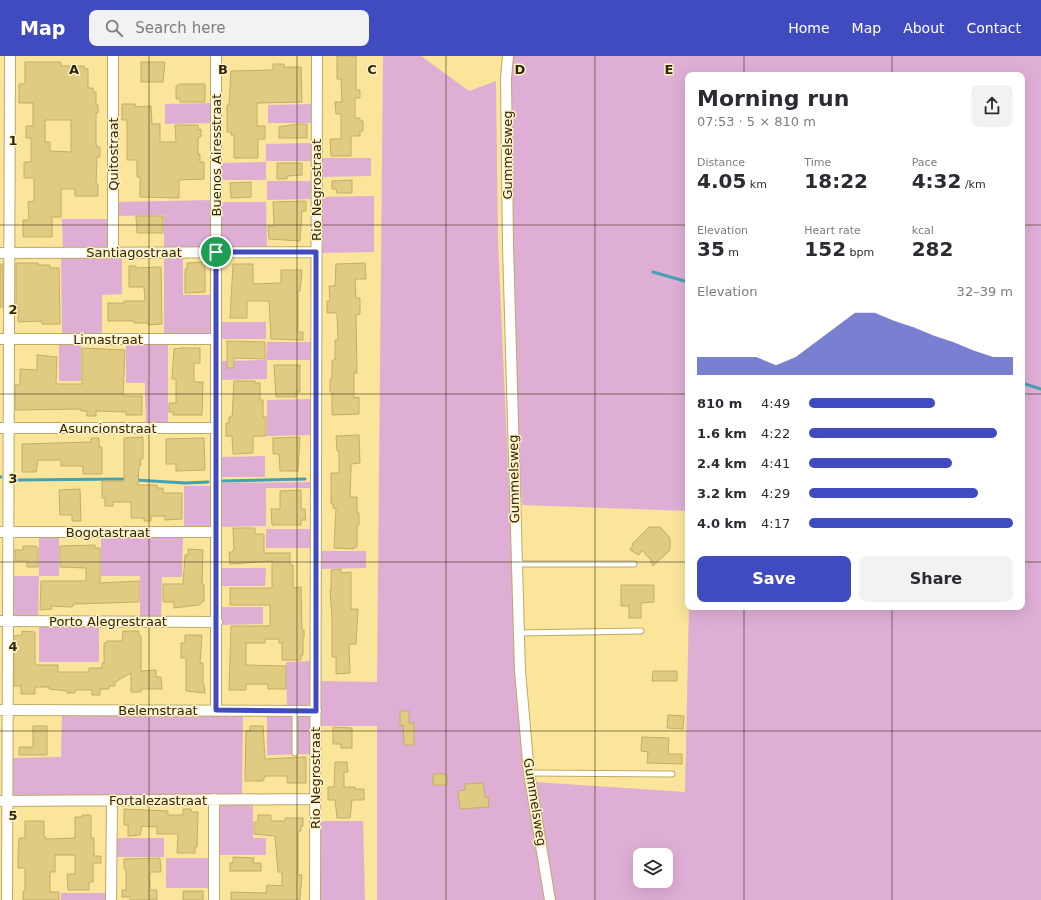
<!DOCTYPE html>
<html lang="en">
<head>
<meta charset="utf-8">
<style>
	body { margin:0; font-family:"DejaVu Sans",sans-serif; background:#f2f2f3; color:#2b2b33; height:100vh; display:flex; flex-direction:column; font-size:15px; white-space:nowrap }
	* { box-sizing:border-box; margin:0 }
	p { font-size:13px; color:#7c7c81 }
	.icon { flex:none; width:22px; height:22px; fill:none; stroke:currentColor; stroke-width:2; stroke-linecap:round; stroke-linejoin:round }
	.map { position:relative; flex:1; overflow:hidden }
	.drawer { position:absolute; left:685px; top:16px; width:340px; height:538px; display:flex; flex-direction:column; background:#fff; border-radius:8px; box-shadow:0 4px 16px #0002 }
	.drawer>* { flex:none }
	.tools { position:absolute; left:633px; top:792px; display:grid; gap:8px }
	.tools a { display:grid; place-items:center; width:40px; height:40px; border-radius:8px; background:#fff; box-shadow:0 4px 16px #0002; font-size:20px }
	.pin { position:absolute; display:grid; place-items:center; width:34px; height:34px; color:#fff; margin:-17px; border:2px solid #fff; border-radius:50%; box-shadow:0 1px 4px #0007 }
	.round { display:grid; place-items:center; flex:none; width:42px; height:42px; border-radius:8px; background:#f2f2f3 }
	.headline { display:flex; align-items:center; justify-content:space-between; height:68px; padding:0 12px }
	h1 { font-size:22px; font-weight:800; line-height:30px }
	.figures { display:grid; grid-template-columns:repeat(3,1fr); gap:6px; height:68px; padding:4px 12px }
	.figures div { display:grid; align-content:center }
	.figures b { font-size:20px; font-weight:800 }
	.figures small { font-size:11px; font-weight:400 }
	.figures p { font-size:11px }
	.chart { height:112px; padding:8px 12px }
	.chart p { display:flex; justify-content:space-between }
	.chart svg { width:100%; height:72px; margin-top:4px; fill:#414bc0; opacity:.7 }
	.button { display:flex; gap:8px; margin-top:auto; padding:8px 12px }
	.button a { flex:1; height:46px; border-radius:8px; background:#414bc0; color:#fff; font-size:16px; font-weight:800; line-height:46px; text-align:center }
	.button a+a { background:#f2f2f3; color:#2b2b33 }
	ul { padding:0 12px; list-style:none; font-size:13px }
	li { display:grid; grid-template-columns:64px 48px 1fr; align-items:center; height:30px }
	li i { height:10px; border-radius:5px; background:#414bc0 }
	header { display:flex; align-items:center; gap:24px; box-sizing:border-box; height:56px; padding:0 20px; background:#414bc0; color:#fff }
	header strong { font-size:19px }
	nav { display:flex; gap:22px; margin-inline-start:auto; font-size:14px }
	.search { width:280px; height:36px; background:#f2f2f3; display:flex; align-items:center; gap:10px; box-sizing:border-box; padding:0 14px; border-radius:8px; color:#7c7c81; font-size:15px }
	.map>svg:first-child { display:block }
</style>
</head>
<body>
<header>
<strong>Map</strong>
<div class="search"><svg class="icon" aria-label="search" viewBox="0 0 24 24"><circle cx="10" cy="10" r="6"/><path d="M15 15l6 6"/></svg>Search here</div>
<nav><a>Home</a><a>Map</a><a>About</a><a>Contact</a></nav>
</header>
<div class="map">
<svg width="1041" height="844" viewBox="0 0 1041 844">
	<rect width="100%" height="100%" fill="#fae59b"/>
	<path fill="#dfaed5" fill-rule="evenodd" d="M383,0H421L469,35L496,25L498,187L517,614L524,725L535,774L545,844H377V670H318V625L377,626Z
		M505,0H1041V844H553L535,726L685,736L689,551H1022V19H688V455L522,449L504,186ZM640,799H666V825H640Z
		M214,47V67L165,68V48Z
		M312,48L313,67H268V49Z
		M313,87V105H266V88Z
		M320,102H371V120L320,121Z
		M266,106V124H219V107Z
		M267,125H313V143L267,144Z
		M374,140V196L319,197V141Z
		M213,144L211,190L209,192L164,193V159L116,160V146Z
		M218,146H266L267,193H221Z
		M62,163H108V193L63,192Z
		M61,199H122V238L102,239V279L62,280Z
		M164,199H183V239H214L211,277L208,279L164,281Z
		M219,266H266V283H219Z
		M59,285H81V325H59Z
		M168,285V370H146L145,327H126V286Z
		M267,286H312V304H267V323L220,324V305L266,304Z
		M313,343V379L267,380V344Z
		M265,400V421H219V401Z
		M311,426V432H266V470L220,471V427Z
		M184,430H213V467L208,472L184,474Z
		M266,473H311V492H266Z
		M39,479H59V520H39L38,562H11V520H39Z
		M101,479H183L182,521H162L161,563H140V520H101Z
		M318,495H366V512L318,513Z
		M219,512H266L265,530H219Z
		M219,551H263V568L219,569Z
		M99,567V606H39V568Z
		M311,605L310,647L304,651L287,650L286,606Z
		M243,657L242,740L17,742C6,735 11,713 11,702L61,701L62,658Z
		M267,659L309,660L311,664V698L267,699Z
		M253,747V782H266V799H217L218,748Z
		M318,765H363L365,844H318Z
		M115,782H164V801H115Z
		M166,802H211V832H166Z
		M61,837H108V844H61Z"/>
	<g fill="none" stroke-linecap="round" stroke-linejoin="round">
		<path stroke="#45a1b4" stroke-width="3" d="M653,216L688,226
			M1022,327L1041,333
			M0,421H1
			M15,424L128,423
			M136,424L185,427L208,426
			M222,425L305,423"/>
	</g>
	<path fill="#e0cb83" stroke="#c3ae66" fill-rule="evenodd" d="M337,0H356V34H360V42H355V62H360V65H363V75H360V80H351V100H331L330,83H341V58H336L335,46H342L341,23H337Z
		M25,6H61V10H84L85,13H88V32H93V36H96V49H98V57H96V87L97,91H100V101H97L96,128H98V140H75V133H61V161H52V181H23V164H29L28,146L34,145V122H24V106H31V82H26V70H33V47H19V28H25ZM45,64H71V96L50,95V86H45Z
		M141,6H165L163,26H141Z
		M273,8H284V11H301L302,46L257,47V70H265V83H258V102H234V79H231V76H227V49H229L231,15L273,14Z
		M180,28H205V46H180V43H176V30Z
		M122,48H135V51L151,50L152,68H160V86H176L175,69H198V74L201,73V81H199L198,84V98H200V106H204V123L179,124V142L140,141V121H137V104H127V64H122Z
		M297,68H307V82H279V71Z
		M277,107H302V119L287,120V123H277Z
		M352,124V137H337L336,133H332V125Z
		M251,126V141L231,142L230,127Z
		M306,145V155H302L300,185L269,183L268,170H274L273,146Z
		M136,160H163V177H137Z
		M205,206V236L185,237V213H187V207Z
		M16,207H38V209H50V212H59L60,268H42V265L18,266V251H16Z
		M365,207L366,223H355L356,242H360V258L356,259L357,317H354V342L359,341V358L332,359V336H330V323H332V304H335V284H338L337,259L336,257H327V245H330L329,230H335L336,208Z
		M0,208H3V251H0Z
		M233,208H253V228L281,227V214H302L300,235H298V276H303V284L271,283L269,245H247V262H230Z
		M129,210H136V212L161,211L162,268L148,269V267H134V265H108V247H124V245H145L144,231H129Z
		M227,285L265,286V303L234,302V312H227Z
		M82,292L125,294L123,340H142V359H126V356L96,355V360H87V355H81V353L15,354V329H20V313L37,314V299L57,301L56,326L58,328H82Z
		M181,292H200V307H194V326H203L202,359H173V356H169V347H176V323H172L174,293Z
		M274,309H300V336H296V341H276Z
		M234,325H255V327H260V344H263V361H266V380H253V397L233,398L232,380H226V367H229V361H232Z
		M359,379L360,407L351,408V411L350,441H357V457H359V469H357V491H354V493L334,492L336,452H333V448H331V417H339V395H337L336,380Z
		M143,381V403H140L141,409H139L138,429H157V432H163V437H182V463L165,464V460H151V465H144V462H131V446H113V450H105V442H102V425H124V382Z
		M300,381L298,415H280L279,398H273V382Z
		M91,382H99V391H102V418H83V410H61V404H38L36,416H22V388L91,386Z
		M204,382L205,414L176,415V408H166V383Z
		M80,433L81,465H72V459H60L59,434Z
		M301,434V453H305L306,464H301V469H272L271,453H280V435Z
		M649,471H660L670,482V494L653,510L650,503L642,494L639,499L630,494L633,489L632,488Z
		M233,472H255V478H264V497H290V509H293V532L301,531L302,574H304V582H303V599H301V604H282V587H279V583H265V587H246V609L286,610V633H268V628H246V634H229L231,570H270V549H230V532H272V505L230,508L229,496H232L234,493Z
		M95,489V492H100V527L139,525V546L74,548L72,551L51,550L52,553L40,554L41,525H86V512L60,511V490Z
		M23,490H36L38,492V511H27V505H15V494H23Z
		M188,493L203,494L202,528H204V545L199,549L174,552V546H163V528H183L185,499H188Z
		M341,513V517L351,516V553H358L356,588H349L350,617L336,618V601H332V563L330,534H331V514Z
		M621,529H654V546L641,547V562H629V550H621Z
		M22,575L35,576V607L37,609H58V616H89V612H102V607H104V587H107V585H122L123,575H139V580H141V615L156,614V621H161L162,633H141V636H131V617L115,626V630H109V633H100V639H92V634H75V637H67V635L49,633V631H35V638H21V630H14V580L22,579Z
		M185,579H202L200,607H203V629H204L205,637L186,635V602H181V587H185Z
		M653,615H677V625H652Z
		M400,655H409V667H414V689H404L403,669L400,670Z
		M668,659L684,660L683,673L667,672Z
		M33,670H47V699H19V691H33Z
		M250,670H263L265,703L306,701V727H287V720H265L263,725H245L246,675H250Z
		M333,671L352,672V692H341V688H333Z
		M642,681L669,682L668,698H682V708L647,707L648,696L641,695Z
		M335,706H347L348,716H344V731H355V733H364V744H352L350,762H337L335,744H328V731H334Z
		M433,718H447V729H433Z
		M483,727L485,741H488L489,751L460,753L458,735L465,734V728Z
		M124,753L168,755V759H183V753H191L192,756H198L197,791H195V797H177L178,778H157V771L142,770L140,779L128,780V769H124Z
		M82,759H91V782H94V800H101V807H93V826H89V834H68L67,818H75V799H55V816H50V836H59V844H23V835H25V812H18V800L19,782H25V765H44V781H46V783L75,782V761H83Z
		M258,759H271V765H285V762H303V770H301V775H298V819H302L300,844H231V836L266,837L267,829L282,830V816H278L275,780L254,778V766H258Z
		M233,801L254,802L253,807H261V815H230V807H233Z
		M160,802L161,816H150V834H157V844H130V841H122V834H126V813H124V803Z
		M183,835H203V844H183Z"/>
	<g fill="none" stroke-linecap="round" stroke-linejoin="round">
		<g stroke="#bfaa63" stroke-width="7">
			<path id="service" d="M517,508H634
				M518,577L641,575
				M295,655V697
				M529,717L672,718"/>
		</g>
		<g stroke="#bfaa63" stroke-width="12">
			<path id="minor" d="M508,0L506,22L508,189L520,615L529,717L550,844
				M113,195V0
				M0,197L316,196
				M0,283H216
				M0,372H216
				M0,476H216
				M0,565L217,566
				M0,654L316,655
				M216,654V0
				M0,745L315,743
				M7,844L10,0
				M111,844L112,744
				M214,844V743
				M315,844L317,0"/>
		</g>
		<use href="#service" stroke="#fff" stroke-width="5"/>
		<use href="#minor" stroke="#fff" stroke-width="10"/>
	</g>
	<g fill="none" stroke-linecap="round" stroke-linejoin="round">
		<g stroke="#fff" stroke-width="8">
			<path id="route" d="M216,196H316V655L216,654Z"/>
		</g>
		<use href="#route" stroke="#414bc0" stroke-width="5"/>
	</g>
	<path fill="none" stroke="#302708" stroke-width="1" stroke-opacity="0.55" d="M149,0V844M297,0V844M446,0V844M595,0V844M744,0V19M892,0V19M0,169H688M1022,169H1041M0,338H688M1022,338H1041M0,506H688M1022,506H1041M744,551V844M892,551V844M0,675H1041"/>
	<g text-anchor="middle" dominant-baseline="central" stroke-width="3" stroke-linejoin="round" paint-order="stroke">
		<g font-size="13" fill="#302708" stroke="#fff2c8">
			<text transform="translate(113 98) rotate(-90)">Quitostraat</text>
			<text transform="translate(216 99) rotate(-90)">Buenos Airesstraat</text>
			<text transform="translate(507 99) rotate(-90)">Gummelsweg</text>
			<text transform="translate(316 134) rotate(-90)">Rio Negrostraat</text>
			<text x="134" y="196">Santiagostraat</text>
			<text x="108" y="283">Limastraat</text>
			<text x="108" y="372">Asuncionstraat</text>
			<text transform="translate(514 423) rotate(-91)">Gummelsweg</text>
			<text x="108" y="476">Bogotastraat</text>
			<text x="108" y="565">Porto Alegrestraat</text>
			<text x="158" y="654">Belemstraat</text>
			<text transform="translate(315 722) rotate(-90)">Rio Negrostraat</text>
			<text x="158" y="744">Fortalezastraat</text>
			<text transform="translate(535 746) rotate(81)">Gummelsweg</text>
		</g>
	</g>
	<g font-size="13" text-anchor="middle" font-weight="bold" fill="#302708" stroke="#fff2c8" stroke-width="3" stroke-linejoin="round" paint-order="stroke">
		<text x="74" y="18">A</text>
		<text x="223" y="18">B</text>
		<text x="372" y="18">C</text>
		<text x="520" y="18">D</text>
		<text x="669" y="18">E</text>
		<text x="13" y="89">1</text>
		<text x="13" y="258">2</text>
		<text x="13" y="427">3</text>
		<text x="13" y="595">4</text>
		<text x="13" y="764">5</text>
	</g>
</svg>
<div class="tools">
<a><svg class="icon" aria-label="layers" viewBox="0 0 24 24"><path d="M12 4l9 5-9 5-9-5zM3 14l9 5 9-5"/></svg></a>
</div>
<div class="pin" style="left:216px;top:196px;background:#1e9e55"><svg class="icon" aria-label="arrive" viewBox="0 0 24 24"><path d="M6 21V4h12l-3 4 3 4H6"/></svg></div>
<section class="drawer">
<div class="headline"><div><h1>Morning run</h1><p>07:53 · 5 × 810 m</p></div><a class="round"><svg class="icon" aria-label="share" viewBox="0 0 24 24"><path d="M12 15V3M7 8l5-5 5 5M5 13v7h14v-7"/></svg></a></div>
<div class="figures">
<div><p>Distance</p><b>4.05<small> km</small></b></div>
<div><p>Time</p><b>18:22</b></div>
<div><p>Pace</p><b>4:32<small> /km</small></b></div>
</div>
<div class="figures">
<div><p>Elevation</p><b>35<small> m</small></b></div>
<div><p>Heart rate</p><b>152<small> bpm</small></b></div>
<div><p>kcal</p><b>282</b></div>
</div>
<div class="chart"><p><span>Elevation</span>32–39 m</p>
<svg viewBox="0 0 160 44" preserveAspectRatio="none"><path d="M0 44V33L10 33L20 33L30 33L40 38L50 33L60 24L70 15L80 6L90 6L100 11L110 15L120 20L130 24L140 29L150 33L160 33V44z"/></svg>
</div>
<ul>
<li><b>810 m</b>4:49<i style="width:62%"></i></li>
<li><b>1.6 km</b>4:22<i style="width:92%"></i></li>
<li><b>2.4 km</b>4:41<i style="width:70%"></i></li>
<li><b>3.2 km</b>4:29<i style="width:83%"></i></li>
<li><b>4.0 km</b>4:17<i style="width:100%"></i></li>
</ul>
<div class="button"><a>Save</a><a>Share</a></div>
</section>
</div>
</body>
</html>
